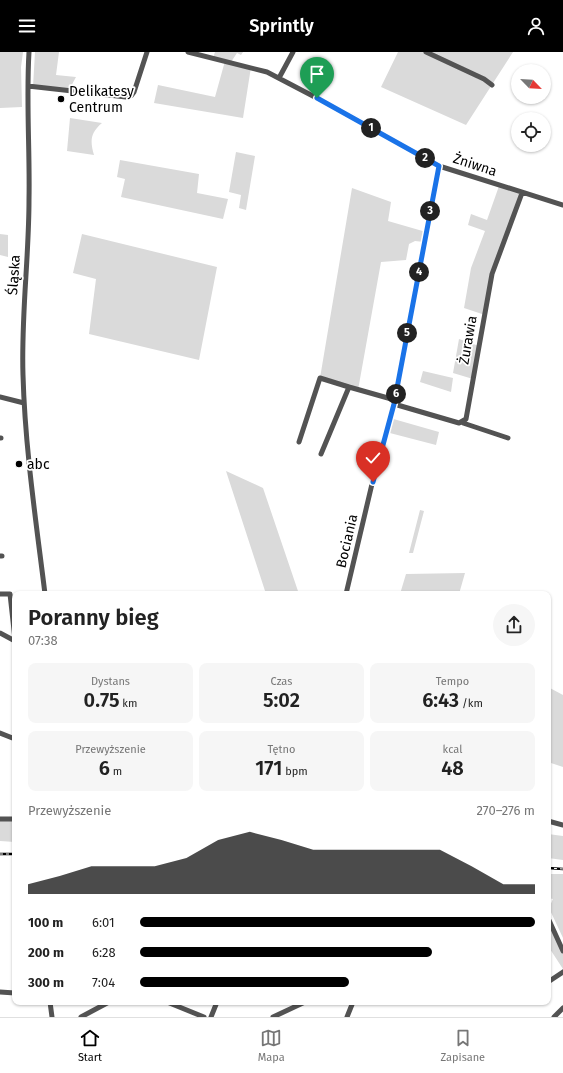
<!DOCTYPE html>
<html lang="pl">
<head>
<meta charset="utf-8">
<style>
	body { margin:0; font-family:"Fira Sans",sans-serif; background:#f6f6f6; color:#222; height:100vh; display:flex; flex-direction:column; font-size:15px; white-space:nowrap }
	* { box-sizing:border-box; margin:0 }
	p { font-size:13px; color:#767676 }
	.icon { flex:none; width:22px; height:22px; fill:none; stroke:currentColor; stroke-width:2; stroke-linecap:round; stroke-linejoin:round }
	.map { position:relative; flex:1; overflow:hidden }
	.panel { position:absolute; left:12px; top:539px; width:539px; height:414px; display:flex; flex-direction:column; background:#fff; border-radius:8px; box-shadow:0 1px 3px #0004 }
	.panel>* { flex:none }
	.needle { width:26px; rotate:115deg }
	.tools { position:absolute; left:511px; top:12px; display:grid; gap:8px }
	.tools a { display:grid; place-items:center; width:40px; height:40px; border-radius:50%; background:#fff; box-shadow:0 1px 3px #0004; font-size:20px }
	.pin { position:absolute; display:grid; place-items:center; width:34px; height:34px; color:#fff; margin:-41px -17px; border-radius:50% 50% 50% 0; rotate:-45deg; box-shadow:0 0 4px #0007 }
	.pin .icon { rotate:45deg }
	.km { position:absolute; width:20px; height:20px; margin:-10px; border-radius:50%; background:#222; color:#fff; font-size:11px; line-height:20px; text-align:center }
	.round { display:grid; place-items:center; flex:none; width:42px; height:42px; border-radius:21px; background:#f6f6f6 }
	.head { display:flex; align-items:center; justify-content:space-between; height:68px; padding:0 16px }
	h1 { font-size:22px; font-weight:600; line-height:30px }
	.metrics { display:grid; grid-template-columns:repeat(3,1fr); gap:6px; height:68px; padding:4px 16px }
	.metrics div { display:grid; align-content:center; border-radius:8px; background:#f6f6f6; text-align:center }
	.metrics b { font-size:20px; font-weight:600 }
	.metrics small { font-size:11px; font-weight:400 }
	.metrics p { font-size:11px }
	.chart { height:112px; padding:8px 16px }
	.chart p { display:flex; justify-content:space-between }
	.chart svg { width:100%; height:72px; margin-top:4px; fill:#000; opacity:.7 }
	ul { padding:0 16px; list-style:none; font-size:13px }
	li { display:grid; grid-template-columns:64px 48px 1fr; align-items:center; height:30px }
	li i { height:10px; border-radius:5px; background:#000 }
	header { display:flex; justify-content:space-between; align-items:center; height:52px; padding:0 16px; background:#000; color:#fff; font-size:18px; font-weight:600 }
	.menu { display:flex; justify-content:space-around; align-items:center; height:56px; border-top:1px solid #e0e0e0; background:#fff; font-size:11px; color:#767676 }
	.menu a { display:grid; justify-items:center; gap:2px }
	.menu .on { color:#000 }
	.map>svg:first-child { display:block }
</style>
</head>
<body>
<header><svg class="icon" aria-label="menu" viewBox="0 0 24 24"><path d="M4 6h16M4 12h16M4 18h16"/></svg>Sprintly<svg class="icon" aria-label="person" viewBox="0 0 24 24"><circle cx="12" cy="8" r="4"/><path d="M4 21q1-7 8-7t8 7"/></svg></header>
<div class="map">
<svg width="563" height="965" viewBox="0 0 563 965">
	<rect width="100%" height="100%" fill="#fff"/>
	<path fill="#dadada" d="M0,0H23L21,15L22,55L0,56Z
		M35,0H59L56,23L76,25L69,38L33,35Z
		M215,0H243L241,3L237,1L231,10L251,15L243,66L154,51L158,33L215,45L225,9L213,6Z
		M398,0H513L466,73L381,35Z
		M70,66L102,71C90,81 90,89 94,103L67,99Z
		M236,100L255,104L246,158L239,156L241,143L229,140Z
		M120,108L199,122L197,141L228,147L223,167L121,145L125,127L117,125Z
		M499,134L522,141L492,222L485,263L464,256L471,216L485,179L468,173L471,162L487,168Z
		M352,136L391,150L388,169L426,180L424,190L415,189L409,192L406,208L381,210L358,338L320,326Z
		M0,182L8,183V205L0,203Z
		M82,182L217,215L199,308L89,282L96,227L73,221Z
		M459,287L479,294L473,327L453,321Z
		M423,319L453,326L451,340L420,330Z
		M390,366L439,380L436,393L386,380Z
		M226,419L263,436L299,542H266Z
		M420,458L424,459L413,501H409Z
		M465,521L459,542H400L406,522Z
		M548,635L563,643V715L548,710Z
		M0,769H15V790L0,789Z
		M548,782L563,784V808L548,806Z
		M548,822H563V886L549,856L553,847L548,846Z
		M548,871L563,902V917L548,894Z"/>
	<g fill="none" stroke-linecap="round" stroke-linejoin="round">
		<path stroke="#535353" stroke-width="5" d="M29,0C26,49 30,99 29,148C29,206 21,264 23,323C25,396 36,469 45,542
			M188,0L267,20L353,65L439,114L563,153
			M426,0L484,27L492,33
			M279,26L293,0
			M28,34L126,45L131,44L134,40L147,0
			M0,345L24,351
			M394,352L459,371L466,367L492,222L522,141
			M463,371L508,386
			M0,386H1
			M299,390L320,326L349,335
			M321,402L349,335L395,348
			M0,504H2
			M0,542H10L15,587
			M346,542L376,415L394,352L439,114
			M0,581L15,589
			M0,681L15,687
			M0,767H15
			M548,769L563,773
			M548,866L563,899
			M548,930L563,920
			M0,940L15,941
			M50,950L52,965
			M167,950L204,965
			M81,965L109,950
			M211,965L217,950
			M273,965L305,950
			M347,965L353,950
			M554,965L563,956"/>
		<g stroke="#000" stroke-width="2.5">
			<path id="rail" d="M0,802H15
				M548,816L563,817"/>
		</g>
		<use href="#rail" stroke="#fff" stroke-width="1" stroke-dasharray="3" stroke-linecap="butt"/>
	</g>
	<g fill="none" stroke-linecap="round" stroke-linejoin="round">
		<g stroke="#fff" stroke-width="8">
			<path id="route" d="M317,46L439,114L394,352L373,430"/>
		</g>
		<use href="#route" stroke="#1a73e8" stroke-width="5"/>
	</g>
	<g fill="#000" stroke="#fff" stroke-width="1.5">
		<circle cx="61" cy="47" r="4"/>
		<circle cx="19" cy="412" r="4"/>
	</g>
	<g text-anchor="middle" dominant-baseline="central" stroke-width="3.5" stroke-linejoin="round" paint-order="stroke">
		<g font-size="14" fill="#000" stroke="#fff" text-anchor="start">
			<text x="69" y="39">Delikatesy<tspan x="69" dy="16">Centrum</tspan></text>
			<text x="27" y="412">abc</text>
		</g>
		<g font-size="14" fill="#000" stroke="#fff">
			<text transform="translate(475 113) rotate(18)">Żniwna</text>
			<text transform="translate(14 223) rotate(-86)">Śląska</text>
			<text transform="translate(468 288) rotate(-80)">Żurawia</text>
			<text transform="translate(347 489) rotate(-77)">Bociania</text>
		</g>
	</g>
</svg>
<div class="tools">
<a><svg class="needle" viewBox="-14 -14 28 28"><path d="M0-13l5 13h-10z" fill="#e53935"/><path d="M0 13l5-13h-10z" fill="#767676"/></svg></a>
<a><svg class="icon" aria-label="locate" viewBox="0 0 24 24"><circle cx="12" cy="12" r="6"/><path d="M12 2v4M12 18v4M2 12h4M18 12h4"/></svg></a>
</div>
<div class="pin" style="left:317px;top:46px;background:#1e9e55"><svg class="icon" aria-label="arrive" viewBox="0 0 24 24"><path d="M6 21V4h12l-3 4 3 4H6"/></svg></div>
<div class="pin" style="left:373px;top:430px;background:#d93025"><svg class="icon" aria-label="check" viewBox="0 0 24 24"><path d="M5 12l5 5 9-10"/></svg></div>
<b class="km" style="left:371px;top:76px">1</b>
<b class="km" style="left:425px;top:106px">2</b>
<b class="km" style="left:430px;top:159px">3</b>
<b class="km" style="left:419px;top:220px">4</b>
<b class="km" style="left:407px;top:281px">5</b>
<b class="km" style="left:396px;top:342px">6</b>
<section class="panel">
<div class="head"><div><h1>Poranny bieg</h1><p>07:38</p></div><a class="round"><svg class="icon" aria-label="share" viewBox="0 0 24 24"><path d="M12 15V3M7 8l5-5 5 5M5 13v7h14v-7"/></svg></a></div>
<div class="metrics">
<div><p>Dystans</p><b>0.75<small> km</small></b></div>
<div><p>Czas</p><b>5:02</b></div>
<div><p>Tempo</p><b>6:43<small> /km</small></b></div>
</div>
<div class="metrics">
<div><p>Przewyższenie</p><b>6<small> m</small></b></div>
<div><p>Tętno</p><b>171<small> bpm</small></b></div>
<div><p>kcal</p><b>48</b></div>
</div>
<div class="chart"><p><span>Przewyższenie</span>270–276 m</p>
<svg viewBox="0 0 160 44" preserveAspectRatio="none"><path d="M0 44V38L10 33L20 27L30 27L40 27L50 22L60 11L70 6L80 11L90 17L100 17L110 17L120 17L130 17L140 27L150 38L160 38V44z"/></svg>
</div>
<ul>
<li><b>100 m</b>6:01<i style="width:100%"></i></li>
<li><b>200 m</b>6:28<i style="width:74%"></i></li>
<li><b>300 m</b>7:04<i style="width:53%"></i></li>
</ul>
</section>
</div>
<nav class="menu">
<a class="on"><svg class="icon" aria-label="home" viewBox="0 0 24 24"><path d="M3 11l9-7 9 7M6 9v11h12V9"/></svg>Start</a>
<a><svg class="icon" aria-label="map" viewBox="0 0 24 24"><path d="M3 6l6-2 6 2 6-2v14l-6 2-6-2-6 2zM9 4v14M15 6v14"/></svg>Mapa</a>
<a><svg class="icon" aria-label="saved" viewBox="0 0 24 24"><path d="M7 4h10v16l-5-4-5 4z"/></svg>Zapisane</a>
</nav>
</body>
</html>
